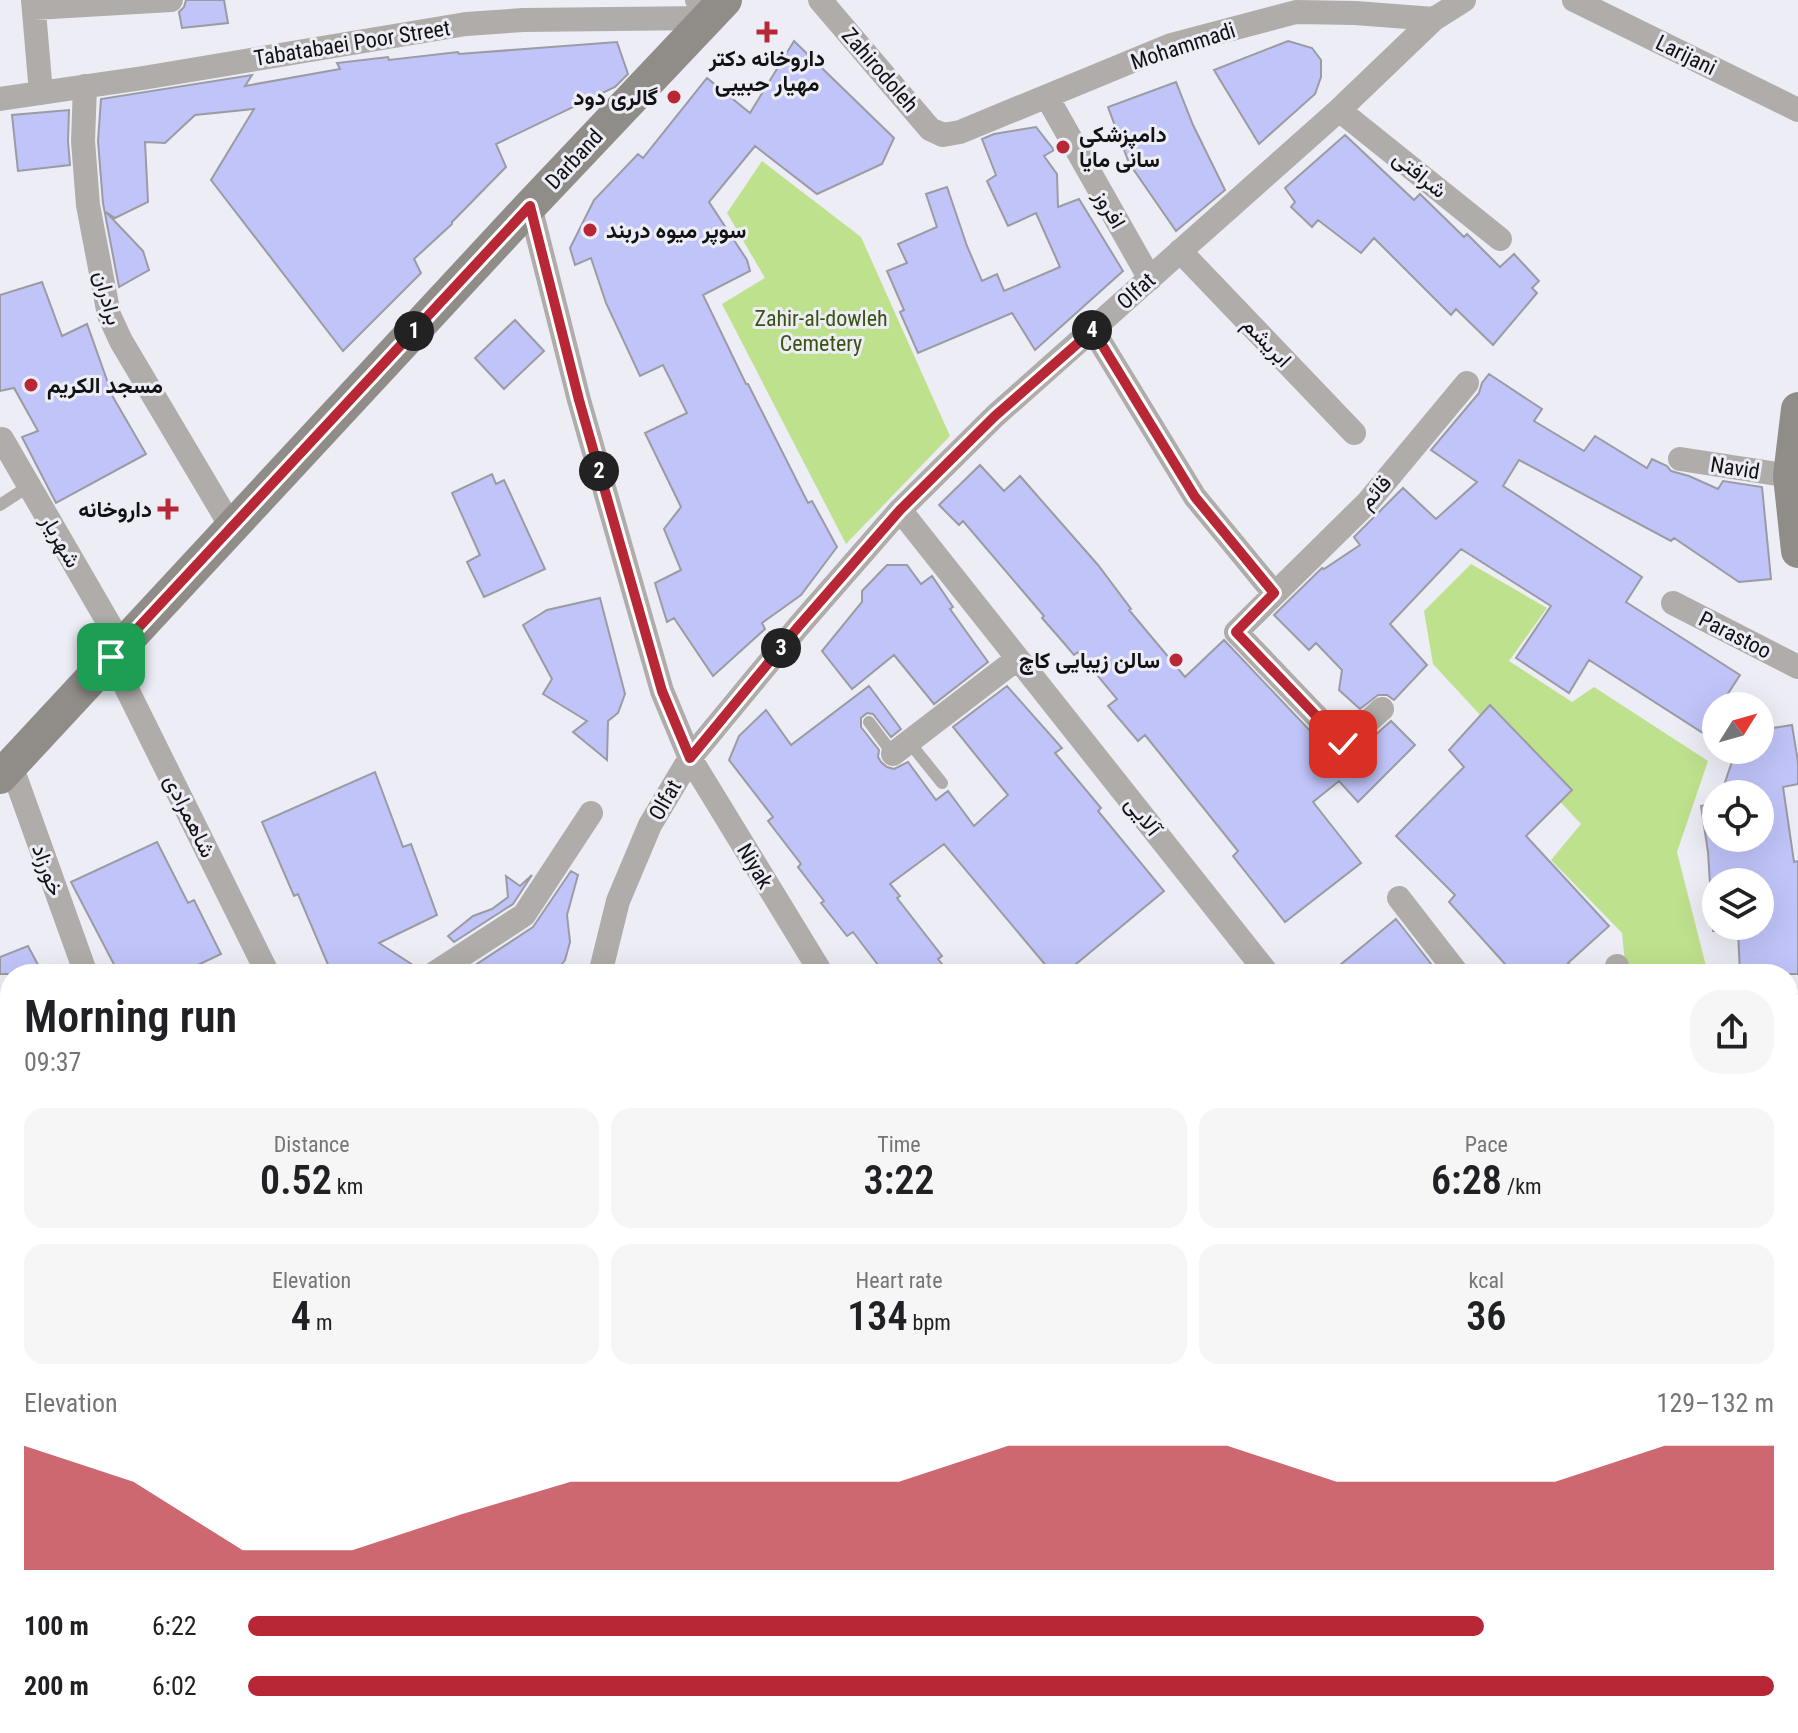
<!DOCTYPE html>
<html lang="en">
<head>
<meta charset="utf-8">
<style>
	body { margin:0; font-family:"Roboto Condensed",Vazirmatn,sans-serif; background:#f6f6f6; color:#202124; height:100vh; display:flex; flex-direction:column; font-size:30px; white-space:nowrap }
	* { box-sizing:border-box; margin:0 }
	p { font-size:26px; color:#757577 }
	.icon { flex:none; width:44px; height:44px; fill:none; stroke:currentColor; stroke-width:2; stroke-linecap:round; stroke-linejoin:round }
	.map { position:relative; flex:1; overflow:hidden }
	.side { position:absolute; left:0px; top:964px; width:1798px; height:770px; display:flex; flex-direction:column; background:#fff; border-radius:32px 32px 0 0; box-shadow:0 8px 32px #0002 }
	.side>* { flex:none }
	.needle { width:52px; rotate:53deg }
	.controls { position:absolute; left:1702px; top:692px; display:grid; gap:16px }
	.controls a { display:grid; place-items:center; width:72px; height:72px; border-radius:50%; background:#fff; box-shadow:0 8px 32px #0002; font-size:40px }
	.pin { position:absolute; display:grid; place-items:center; width:68px; height:68px; color:#fff; margin:-34px; border-radius:16px; box-shadow:0 4px 12px #0006 }
	.km { position:absolute; width:40px; height:40px; margin:-20px; border-radius:50%; background:#222; color:#fff; font-size:22px; line-height:40px; text-align:center }
	.round { display:grid; place-items:center; flex:none; width:84px; height:84px; border-radius:32px; background:#f6f6f6 }
	.headline { display:flex; align-items:center; justify-content:space-between; height:136px; padding:0 24px }
	h1 { font-size:44px; font-weight:600; line-height:60px }
	.stats { display:grid; grid-template-columns:repeat(3,1fr); gap:12px; height:136px; padding:8px 24px }
	.stats div { display:grid; align-content:center; border-radius:20px; background:#f6f6f6; text-align:center }
	.stats b { font-size:40px; font-weight:600 }
	.stats small { font-size:22px; font-weight:400 }
	.stats p { font-size:22px }
	.chart { height:224px; padding:16px 24px }
	.chart p { display:flex; justify-content:space-between }
	.chart svg { width:100%; height:144px; margin-top:8px; fill:#b82735; opacity:.7 }
	ul { padding:0 24px; list-style:none; font-size:26px }
	li { display:grid; grid-template-columns:128px 96px 1fr; align-items:center; height:60px }
	li i { height:20px; border-radius:10px; background:#b82735 }
	.map>svg:first-child { display:block }
</style>
</head>
<body>
<div class="map">
<svg width="1798" height="1733" viewBox="0 0 1798 1733">
	<rect width="100%" height="100%" fill="#ecedf5"/>
	<path fill="#bee18e" d="M762,161L861,237L950,436L846,544L722,304L765,278L727,213Z
		M1471,564L1547,608L1509,661L1572,702L1594,687L1708,761L1677,852L1708,974H1626L1622,933L1551,860L1581,824L1433,664L1424,611Z"/>
	<path fill="#c1c4f9" stroke="#9a9ba3" stroke-width="2" fill-rule="evenodd" d="M186,0H224L228,23L182,28L179,12L184,7Z
		M794,41L894,138L882,164L817,194L755,146L709,202L747,260L750,271L703,295L746,384H748L808,503L812,501L837,547L801,595L762,623L765,629L713,676L674,618L667,622L655,583L681,570L664,529L681,507L645,433L687,413L663,365L640,376L606,303L591,258L575,265L570,248L594,200L638,154L643,158L707,78L750,113Z
		M1288,41L1312,48L1321,60V77L1315,94L1259,144L1214,70Z
		M617,42L628,74L615,87L496,144L506,167L452,222V224L414,259L421,273L343,351L211,180L254,109L195,115L165,143L145,142L148,202L115,218L106,212L143,251L149,270L119,287L103,203L98,141L101,99L252,75L245,86L340,69L337,63L388,57L389,60L458,52L459,54Z
		M1176,82L1193,125L1225,190L1176,231L1129,163L1108,107Z
		M69,110L68,141L70,165L18,171L12,115Z
		M1036,127L1054,150L1044,156L1057,174L1058,207L1079,199L1123,271L1035,350L1012,313L918,353L900,312L904,310L887,271L907,263L898,244L937,227L926,194L947,187L967,246L982,281L997,274L1004,291L1060,267L1036,213L1008,226L987,181L996,175L982,139L994,134Z
		M1345,135L1414,200L1420,194L1464,237L1467,234L1500,267L1514,254L1539,281L1532,288L1537,293L1493,345L1456,309L1451,315L1374,238L1361,253L1318,220L1312,227L1291,207L1295,202L1285,188Z
		M42,282L62,336L87,324L113,397L146,454L56,503L22,437L38,431L14,388L0,391V295Z
		M515,320L544,351L504,389L475,358Z
		M1489,374L1542,409L1534,421L1584,451L1595,436L1647,468L1652,459L1667,466L1671,471L1689,476L1718,489L1723,481L1762,487L1771,579L1739,582L1674,538L1671,541L1519,460L1503,486L1642,577L1626,602L1740,675L1720,706H1716V712L1703,733L1589,660L1569,693L1516,658L1551,606L1461,549L1390,624L1427,665L1394,700L1387,695H1378L1360,709L1339,690L1342,670L1316,643L1309,650L1274,615L1322,568L1324,569L1360,545L1354,537L1403,488L1436,519L1477,482L1431,450L1479,393L1482,383Z
		M980,465L1004,491L1020,476L1098,565L1131,609L1129,610L1185,677L1224,640L1332,754L1338,758L1343,760L1353,755L1391,721L1415,745L1358,802L1339,781L1313,802L1361,863L1285,922L1233,856L1238,851L1145,735L1138,741L1108,706L1117,699L1078,652L1074,655L1057,635L1042,618L1044,616L963,521L959,525L939,505Z
		M492,474L496,484L504,480L545,569L484,597L467,562L480,555L452,493Z
		M887,565H907L921,584L932,576L953,607L950,609L988,662L934,704L894,655L852,689L822,651L862,602V591Z
		M600,598L625,694L618,713L608,721L607,760L573,732L587,721L543,694L552,679L523,625L547,610Z
		M869,686L901,729L891,737L873,714L867,713L861,718V727L879,750L878,757L881,762L887,767L894,769L908,762L936,800L948,791L974,826L1008,795L953,727L1007,686L1062,748L1055,753L1101,808L1098,811L1164,891L1064,974H1053L944,844L890,884L900,896L897,898L942,956L938,959L950,974H885L853,932L847,936L821,903L824,901L798,867L801,864L768,821L773,817L729,760L739,736L766,710L791,745Z
		M1490,705L1572,790L1526,836L1609,926L1568,963L1580,974H1514L1449,902L1455,895L1396,836L1464,767L1449,750Z
		M1792,725L1798,762V784L1783,787L1794,862L1798,861V974H1740L1738,930L1713,931L1708,852L1701,806L1716,803V838H1760V794H1721L1736,750H1760V730ZM1716,882H1760V926H1716Z
		M375,772L403,847L411,844L437,915L379,943L419,969L418,974H332L298,894L294,896L262,822Z
		M157,842L188,903L194,900L221,954L179,974H119L71,882Z
		M571,871L578,875L567,915L570,942L565,960L554,974H488L477,964L533,927Z
		M532,875L513,904L454,942L448,936L473,916L492,909L508,897L506,876L520,886Z
		M1396,919L1439,974H1329Z
		M28,946L43,974H0V957Z"/>
	<g fill="none" stroke-linecap="round" stroke-linejoin="round">
		<path stroke="#afaca9" stroke-width="12" d="M0,505L29,486
			M869,722L893,754
			M909,742L942,783
			M1788,1684L1798,1685"/>
		<path stroke="#afaca9" stroke-width="24" d="M33,0L41,93
			M820,0L930,129L943,135L960,132L1171,45L1296,12L1355,13L1434,19
			M1574,0L1798,110
			M34,8L171,0
			M85,86L83,141L88,205L109,315L121,341L232,528
			M1047,97L1150,279
			M0,99L143,78L466,24L523,20L707,18L697,0
			M1339,110L1500,239
			M530,206L579,400L662,691L690,758L822,974
			M1180,251L1354,433
			M1093,330L1195,497L1274,593
			M2,439L122,646
			M1680,459L1790,476
			M900,510L1268,974
			M1673,603L1798,667
			M111,657L268,974
			M1382,709L1343,744L1236,632L1368,502L1467,383
			M893,754L1017,659
			M11,765L86,974
			M1399,898L1458,974
			M433,974L524,915L591,813
			M600,974L618,901L650,825L690,758L798,627L900,510L995,416L1339,110L1434,19L1464,0
			M1615,974L1617,966
			M1788,1004L1798,1005
			M0,1496L10,1534
			M337,1724L341,1733
			M581,1724L587,1733
			M763,1724L766,1733
			M960,1724L965,1733
			M1318,1724L1324,1733
			M1455,1724L1561,1733
			M266,1733L273,1724
			M424,1733L428,1724
			M1413,1733L1425,1724"/>
		<path stroke="#908c88" stroke-width="34" d="M1798,409L1790,476L1798,551
			M0,777L530,206L725,0
			M1788,1404L1798,1361
			M1715,1733L1717,1724"/>
	</g>
	<g fill="none" stroke-linecap="round" stroke-linejoin="round">
		<g stroke="#fff" stroke-width="16">
			<path id="route" d="M111,657L530,206L579,400L662,691L690,758L798,627L900,510L995,416L1093,330L1195,497L1274,593L1236,632L1343,744"/>
		</g>
		<use href="#route" stroke="#b82735" stroke-width="10"/>
	</g>
	<g fill="#b82735" stroke="#ecedf5" stroke-width="3">
		<path d="M763 20h8v8h8v8h-8v8h-8v-8h-8v-8h8z"/>
		<circle cx="674" cy="97" r="8"/>
		<circle cx="1063" cy="147" r="8"/>
		<circle cx="590" cy="230" r="8"/>
		<circle cx="31" cy="385" r="8"/>
		<path d="M164 497h8v8h8v8h-8v8h-8v-8h-8v-8h8z"/>
		<circle cx="1176" cy="660" r="8"/>
	</g>
	<g text-anchor="middle" dominant-baseline="central" stroke-width="6" stroke-linejoin="round" paint-order="stroke">
		<g font-size="22" fill="#121215" stroke="#ecedf5">
			<text transform="translate(352 43) rotate(-9)">Tabatabaei Poor Street</text>
			<text transform="translate(1183 46) rotate(-18)">Mohammadi</text>
			<text transform="translate(1686 55) rotate(26)">Larijani</text>
			<text transform="translate(880 70) rotate(49)">Zahirodoleh</text>
			<text transform="translate(574 159) rotate(-47)">Darband</text>
			<text transform="translate(1420 174) rotate(39)">شرافتی</text>
			<text transform="translate(1110 209) rotate(60)">افروز</text>
			<text transform="translate(1136 291) rotate(-42)">Olfat</text>
			<text transform="translate(108 298) rotate(75)">برادران</text>
			<text transform="translate(1267 342) rotate(46)">ابریشم</text>
			<text transform="translate(1735 468) rotate(9)">Navid</text>
			<text transform="translate(1375 492) rotate(-48)">قائم</text>
			<text transform="translate(61 541) rotate(60)">شهریار</text>
			<text transform="translate(1735 635) rotate(27)">Parastoo</text>
			<text transform="translate(665 800) rotate(-60)">Olfat</text>
			<text transform="translate(190 816) rotate(64)">شاهمرادی</text>
			<text transform="translate(1143 816) rotate(52)">آلایی</text>
			<text transform="translate(755 866) rotate(59)">Niyak</text>
			<text transform="translate(48 870) rotate(70)">خورزاد</text>
		</g>
		<g font-size="22" font-weight="bold" fill="#121215" stroke="#ecedf5" text-anchor="end">
			<text x="767" y="58" text-anchor="middle">داروخانه دکتر<tspan x="767" dy="25">مهیار حبیبی</tspan></text>
			<text x="658" y="97">گالری دود</text>
			<text x="1079" y="134" text-anchor="start">دامپزشکی<tspan x="1079" dy="25">سانی مایا</tspan></text>
			<text x="606" y="230" text-anchor="start">سوپر میوه دربند</text>
			<text x="47" y="385" text-anchor="start">مسجد الکریم</text>
			<text x="152" y="509">داروخانه</text>
			<text x="1160" y="660">سالن زیبایی کاچ</text>
		</g>
		<g font-size="22" fill="#3b5213" stroke="#ecedf5">
			<text x="821" y="318">Zahir-al-dowleh<tspan x="821" dy="25">Cemetery</tspan></text>
		</g>
	</g>
</svg>
<div class="controls">
<a><svg class="needle" viewBox="-14 -14 28 28"><path d="M0-13l5 13h-10z" fill="#e53935"/><path d="M0 13l5-13h-10z" fill="#757577"/></svg></a>
<a><svg class="icon" aria-label="locate" viewBox="0 0 24 24"><circle cx="12" cy="12" r="6"/><path d="M12 2v4M12 18v4M2 12h4M18 12h4"/></svg></a>
<a><svg class="icon" aria-label="layers" viewBox="0 0 24 24"><path d="M12 4l9 5-9 5-9-5zM3 14l9 5 9-5"/></svg></a>
</div>
<div class="pin" style="left:111px;top:657px;background:#1e9e55"><svg class="icon" aria-label="arrive" viewBox="0 0 24 24"><path d="M6 21V4h12l-3 4 3 4H6"/></svg></div>
<div class="pin" style="left:1343px;top:744px;background:#d93025"><svg class="icon" aria-label="check" viewBox="0 0 24 24"><path d="M5 12l5 5 9-10"/></svg></div>
<b class="km" style="left:414px;top:331px">1</b>
<b class="km" style="left:599px;top:471px">2</b>
<b class="km" style="left:781px;top:648px">3</b>
<b class="km" style="left:1092px;top:330px">4</b>
<section class="side">
<div class="headline"><div><h1>Morning run</h1><p>09:37</p></div><a class="round"><svg class="icon" aria-label="share" viewBox="0 0 24 24"><path d="M12 15V3M7 8l5-5 5 5M5 13v7h14v-7"/></svg></a></div>
<div class="stats">
<div><p>Distance</p><b>0.52<small> km</small></b></div>
<div><p>Time</p><b>3:22</b></div>
<div><p>Pace</p><b>6:28<small> /km</small></b></div>
</div>
<div class="stats">
<div><p>Elevation</p><b>4<small> m</small></b></div>
<div><p>Heart rate</p><b>134<small> bpm</small></b></div>
<div><p>kcal</p><b>36</b></div>
</div>
<div class="chart"><p><span>Elevation</span>129–132 m</p>
<svg viewBox="0 0 160 44" preserveAspectRatio="none"><path d="M0 44V6L10 17L20 38L30 38L40 27L50 17L60 17L70 17L80 17L90 6L100 6L110 6L120 17L130 17L140 17L150 6L160 6V44z"/></svg>
</div>
<ul>
<li><b>100 m</b>6:22<i style="width:81%"></i></li>
<li><b>200 m</b>6:02<i style="width:100%"></i></li>
</ul>
</section>
</div>
</body>
</html>
